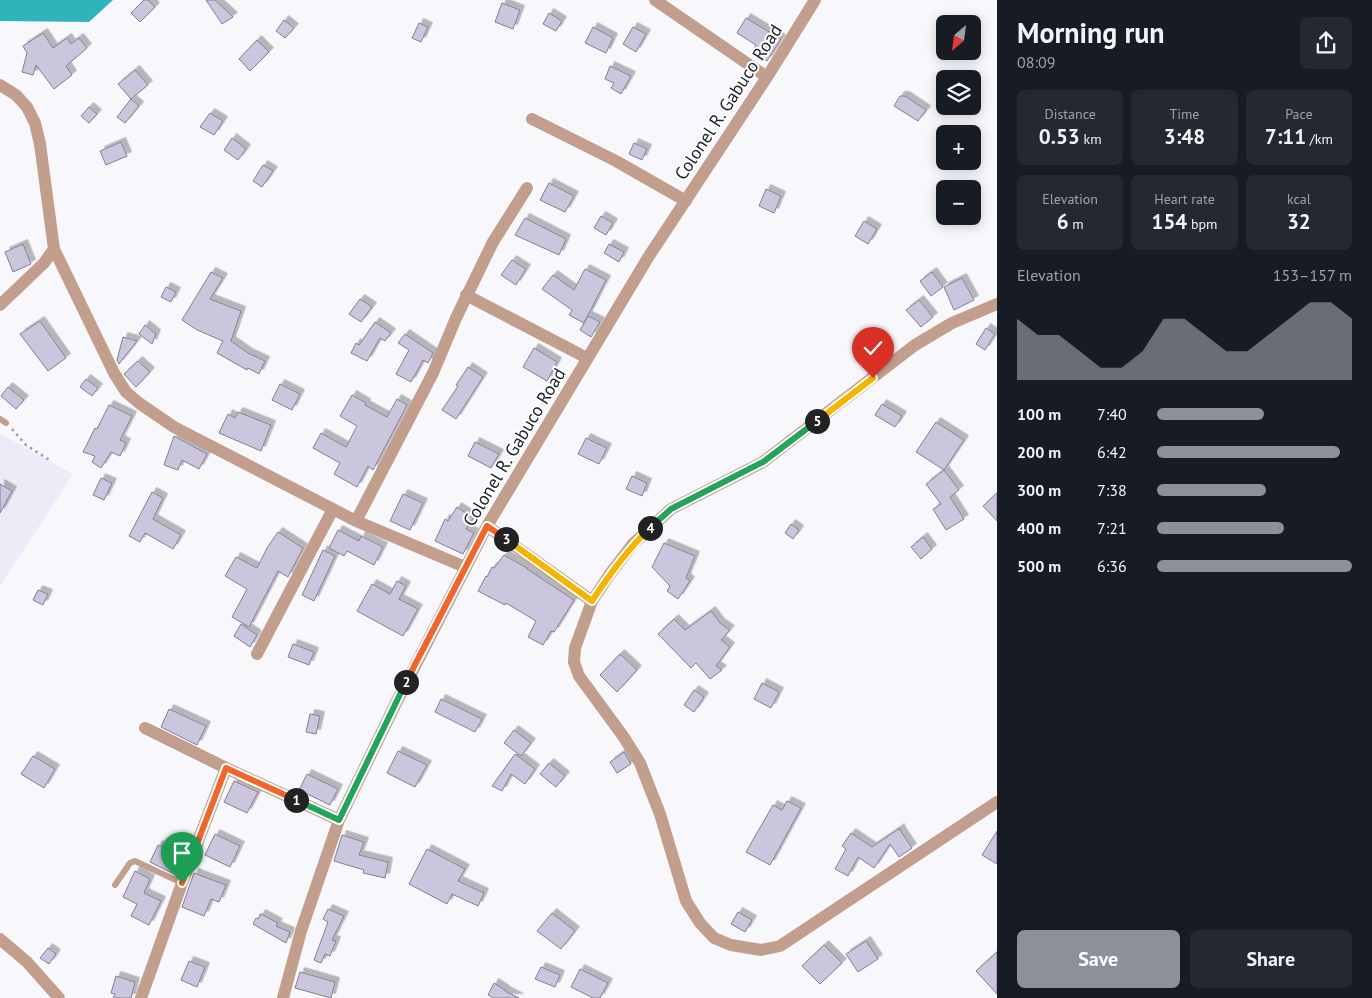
<!DOCTYPE html>
<html lang="en">
<head>
<meta charset="utf-8">
<style>
	body { margin:0; font-family:"PT Sans",sans-serif; background:#242831; color:#f1f3f6; height:100vh; display:flex; flex-direction:column; font-size:19px; white-space:nowrap }
	* { box-sizing:border-box; margin:0 }
	p { font-size:16px; color:#9ea1a6 }
	.icon { flex:none; width:28px; height:28px; fill:none; stroke:currentColor; stroke-width:2; stroke-linecap:round; stroke-linejoin:round }
	.map { position:relative; flex:1; overflow:hidden }
	.panel { display:flex; flex-direction:column; background:#171b24; width:375px }
	.panel>* { flex:none }
	.needle { width:32px; rotate:208deg }
	.buttons { position:absolute; left:936px; top:15px; display:grid; gap:10px }
	.buttons a { display:grid; place-items:center; width:45px; height:45px; border-radius:8px; background:#171b24; box-shadow:0 2px 12px #0003; font-size:25px }
	.pin { position:absolute; display:grid; place-items:center; width:42px; height:42px; color:#fff; margin:-51px -21px; border-radius:50% 50% 50% 0; rotate:-45deg; box-shadow:0 0 5px #0007 }
	.pin .icon { rotate:45deg }
	.km { position:absolute; width:25px; height:25px; margin:-12px; border-radius:50%; background:#222; color:#fff; font-size:14px; line-height:25px; text-align:center }
	.round { display:grid; place-items:center; flex:none; width:52px; height:52px; border-radius:8px; background:#242831 }
	.head { display:flex; align-items:center; justify-content:space-between; height:85px; padding:0 20px }
	h1 { font-size:28px; font-weight:700; line-height:38px }
	.stats { display:grid; grid-template-columns:repeat(3,1fr); gap:8px; height:85px; padding:5px 20px }
	.stats div { display:grid; align-content:center; border-radius:8px; background:#242831; text-align:center }
	.stats b { font-size:21px; font-weight:700 }
	.stats small { font-size:14px; font-weight:400 }
	.stats p { font-size:14px }
	.chart { height:140px; padding:10px 20px }
	.chart p { display:flex; justify-content:space-between }
	.chart svg { width:100%; height:90px; margin-top:5px; fill:#8c9099; opacity:.7 }
	.action { display:flex; gap:10px; margin-top:auto; padding:10px 20px }
	.action a { flex:1; height:58px; border-radius:8px; background:#8c9099; color:#fff; font-size:20px; font-weight:700; line-height:58px; text-align:center }
	.action a+a { background:#242831; color:#f1f3f6 }
	ul { padding:0 20px; list-style:none; font-size:16px }
	li { display:grid; grid-template-columns:80px 60px 1fr; align-items:center; height:38px }
	li i { height:12px; border-radius:6px; background:#8c9099 }
	main { display:flex; flex:1; min-height:0 }
	.map>svg:first-child { display:block }
</style>
</head>
<body>
<main>
<div class="map">
<svg width="997" height="998" viewBox="0 0 997 998">
	<defs>
		<filter id="shadow"><feDropShadow dx="4.5" dy="-4.5" stdDeviation="0" flood-color="#0004"/></filter>
	</defs>
	<rect width="100%" height="100%" fill="#f8f7fc"/>
	<path fill="#edebf8" d="M1,434L73,474L0,586V435Z"/>
	<path fill="#30b4bb" d="M0,0H113L89,22L0,21Z"/>
	<path fill="#cbc6de" stroke="#827e95" filter="url(#shadow)" d="M144,0H148L155,7L140,22L131,13Z
		M206,0H215L233,17L222,24Z
		M502,3L520,10L513,29L495,22Z
		M549,13L562,21L556,31L543,24Z
		M746,18L781,39L767,61L752,52L756,45L737,33Z
		M284,20L294,28L285,38L276,31Z
		M419,23L428,27L421,42L412,38Z
		M593,27L613,38L606,53L585,43Z
		M633,27L646,34L636,52L623,44Z
		M43,33L53,48L67,38L71,44L79,38L87,48L66,66L72,75L54,89L36,65L33,75L22,72L27,53L23,46Z
		M257,40L269,52L250,71L239,59Z
		M610,66L631,76L621,94L611,88L614,83L605,79Z
		M135,70L148,85L131,99L118,84Z
		M900,96H905L926,110L918,121L894,106Z
		M131,99L139,106L125,123L117,117Z
		M89,107L97,114L89,123L81,116Z
		M210,113L223,121L214,135L200,127Z
		M232,138L246,149L238,160L224,150Z
		M121,142L127,156L106,165L100,151Z
		M634,143L647,149L642,160L629,154Z
		M263,165L273,171L262,187L253,181Z
		M549,183L574,196L565,212L540,200Z
		M766,189L781,196L774,213L759,206Z
		M601,216L613,223L606,235L594,228Z
		M525,218L566,239L559,255L515,235Z
		M864,221L877,229L868,244L855,236Z
		M23,244L31,264L13,272L5,252Z
		M609,244L624,252L619,262L604,253Z
		M512,260L526,269L516,285L501,275Z
		M585,269L606,280L584,323L569,315L572,310L542,289L553,275L574,290Z
		M211,272L223,278L210,299L241,311L231,341L248,353L265,361L259,374L248,368L247,370L217,353L223,341L197,330L182,320Z
		M932,272L943,287L931,296L920,281Z
		M962,278L974,300L954,310L944,287Z
		M166,287L176,292L171,302L161,297Z
		M360,299L372,307L361,322L349,314Z
		M919,300L933,317L921,327L906,310Z
		M588,316L600,322L591,337L580,330Z
		M40,321L66,358L48,371L20,334Z
		M375,322L391,333L385,341L380,338L367,361L351,353L356,343L359,345Z
		M145,325L156,334L152,344L139,334Z
		M986,328L995,334L985,350L976,344Z
		M405,334L433,353L428,363L423,360L411,382L396,374L409,350L398,343Z
		M869,336L882,343L873,358L861,352Z
		M123,337L137,341L119,364L117,360Z
		M534,348L557,362L547,381L523,367Z
		M138,361L150,372L136,387L124,374Z
		M468,367L483,377L456,419L442,410L458,386L456,385Z
		M86,379L98,388L92,396L80,387Z
		M280,384L300,394L292,410L272,400Z
		M8,387L24,400L16,409L1,396Z
		M352,395L366,403L365,405L387,417L397,399L407,405L373,470L368,466L357,487L334,474L340,463L313,448L321,433L346,447L357,426L340,416Z
		M882,404L902,416L895,427L875,415Z
		M109,405L132,416L120,440L126,443L120,456L111,452L101,468L92,462L95,456L83,452L95,428L97,429Z
		M238,412L271,425L261,451L219,433L228,414L235,418Z
		M936,422L964,440L944,470L916,452Z
		M174,436L207,454L199,469L182,460L178,470L164,465Z
		M586,438L607,448L599,464L578,454Z
		M475,442L499,454L491,468L468,456Z
		M944,470L959,490L950,497L964,519L946,530L933,509L941,504L926,484Z
		M632,476L647,483L642,496L626,489Z
		M101,478L112,483L104,500L93,495Z
		M0,484L12,491L0,513Z
		M152,492L163,498L153,519L181,535L173,549L145,533L140,542L129,536Z
		M997,493V521L983,506Z
		M403,494L423,503L410,530L390,521Z
		M457,507L473,518L466,529L474,533L463,554L435,541L445,519L448,521Z
		M791,524L799,530L793,539L785,533Z
		M338,530L359,541L361,536L383,547L374,565L347,551L344,556L329,548Z
		M278,532L303,548L288,577L278,571L249,627L232,617L247,589L225,576L236,557L257,568L267,548Z
		M923,537L932,549L921,559L911,547Z
		M664,543L695,556L686,578L690,581L678,599L667,591L670,586L652,567Z
		M323,550L335,556L314,601L302,595Z
		M504,555L527,568V569L574,600L554,632L551,631L543,645L528,637L536,621L506,603L505,605L478,591L486,576L487,577L492,567L494,568Z
		M397,581L406,586L399,599L418,609L403,636L357,611L372,584L390,594Z
		M38,590L48,594L43,605L33,600Z
		M711,611L720,623L730,630L721,640L730,647L716,666L722,670L710,679L696,663L691,668L658,634L674,619L685,630Z
		M241,624L257,635L250,647L234,636Z
		M293,644L314,652L309,665L288,657Z
		M620,654L637,670L617,692L600,675Z
		M762,683L779,692L771,708L754,699Z
		M694,690L704,697L694,712L684,705Z
		M441,699L482,719L475,732L435,712Z
		M169,709L206,726L197,745L161,727Z
		M310,714L320,716L316,734L306,732Z
		M514,730L531,743L521,756L504,743Z
		M398,751L427,765L415,787L387,773Z
		M624,752L631,764L617,773L610,762Z
		M515,754L535,769L525,784L511,774L502,791L492,786Z
		M33,756L55,769L44,788L21,774Z
		M549,763L565,776L556,787L540,774Z
		M307,774L338,789L330,805L299,790Z
		M234,781L258,792L247,813L224,802Z
		M787,801L801,808L770,865L746,852L773,805L782,810Z
		M900,828V830L912,848L899,857L890,844L874,868L858,857L848,876L835,869L846,849L842,846L851,833L872,847Z
		M997,831V864L982,855Z
		M215,834L240,846L230,867L205,855Z
		M342,835L364,842L359,855L388,862L385,878L363,873L364,870L334,861Z
		M158,845L181,856L176,867L179,868L176,875L150,862Z
		M427,849L465,869L458,881L484,893L478,906L452,894L447,904L409,884Z
		M135,871L150,879L144,893L161,901L149,925L131,916L137,904L123,897Z
		M194,873L226,885L219,902L211,899L204,916L182,907Z
		M328,909L344,916L332,940L336,941L330,956L325,954L321,963L314,960L328,922L323,919Z
		M738,912L752,920L745,932L731,924Z
		M552,913L575,931L561,949L537,931Z
		M261,914L278,923L276,926L290,932L286,943L253,924L256,918L258,919Z
		M866,941L878,959L858,972L846,954Z
		M824,945L842,963L820,984L802,966Z
		M48,948L56,954L49,964L40,958Z
		M997,952V994L976,971Z
		M189,961L205,967L197,987L181,980Z
		M541,967L560,975L555,987L535,979Z
		M580,969L608,983L600,998H593L571,987Z
		M300,972L335,982L331,998L295,988Z
		M116,976L135,982L131,998H113L115,994L111,993Z
		M494,983L505,990V991L519,998H494L488,995Z"/>
	<g fill="none" stroke-linecap="round" stroke-linejoin="round">
		<path stroke="#9e9ca3" stroke-width="2.5" stroke-dasharray="2.5 4" stroke-linecap="butt" d="M12,429L26,445L51,461"/>
		<path stroke="#c29e8d" stroke-width="6" d="M0,419L6,423
			M115,885L130,863L135,861L182,883"/>
		<path stroke="#c29e8d" stroke-width="12" d="M655,0L767,77
			M0,85L16,95L27,107L35,123L40,144L54,249L114,373L126,392L139,403L174,427L356,521L465,567
			M532,119L616,161L686,201
			M466,295L587,358
			M0,305L44,263L54,249
			M356,521L433,373L456,318L493,242L527,188
			M487,526L592,601L575,648L574,662L579,676L623,736L640,763L660,814L686,901L700,923L714,938L731,945L761,950L780,946L997,802
			M592,601L610,574L633,544L671,509L763,462L915,345L952,323L997,304
			M257,654L333,509
			M145,728L226,768L339,820
			M0,939L27,962L59,998
			M141,998L182,883L226,768
			M283,998L301,931L339,820L396,703L487,526L649,256L767,77L815,0"/>
	</g>
	<g fill="none" stroke-linecap="round" stroke-linejoin="round">
		<g stroke="#fff" stroke-width="10">
			<path id="split-1" d="M182,883L226,768L296,800"/>
		</g>
		<g stroke="#fff" stroke-width="10">
			<path id="split-2" d="M296,800L339,820L406,682"/>
		</g>
		<g stroke="#fff" stroke-width="10">
			<path id="split-3" d="M406,682L487,526L506,539"/>
		</g>
		<g stroke="#fff" stroke-width="10">
			<path id="split-4" d="M506,539L592,601C609,575 627,550 650,528"/>
		</g>
		<g stroke="#fff" stroke-width="10">
			<path id="split-5" d="M650,528L671,509L763,462L817,421"/>
		</g>
		<g stroke="#fff" stroke-width="10">
			<path id="split-6" d="M817,421L873,378"/>
		</g>
		<use href="#split-1" stroke="#f0652b" stroke-width="6"/>
		<use href="#split-2" stroke="#22a559" stroke-width="6"/>
		<use href="#split-3" stroke="#f0652b" stroke-width="6"/>
		<use href="#split-4" stroke="#f5b400" stroke-width="6"/>
		<use href="#split-5" stroke="#22a559" stroke-width="6"/>
		<use href="#split-6" stroke="#f5b400" stroke-width="6"/>
	</g>
	<g text-anchor="middle" dominant-baseline="central" stroke-width="4" stroke-linejoin="round" paint-order="stroke">
		<g font-size="18" fill="#23212b" stroke="#fff">
			<text transform="translate(728 102) rotate(-57)">Colonel R. Gabuco Road</text>
			<text transform="translate(514 447) rotate(-59)">Colonel R. Gabuco Road</text>
		</g>
	</g>
</svg>
<div class="buttons">
<a><svg class="needle" viewBox="-14 -14 28 28"><path d="M0-13l5 13h-10z" fill="#e53935"/><path d="M0 13l5-13h-10z" fill="#9ea1a6"/></svg></a>
<a><svg class="icon" aria-label="layers" viewBox="0 0 24 24"><path d="M12 4l9 5-9 5-9-5zM3 14l9 5 9-5"/></svg></a>
<a>+</a>
<a>−</a>
</div>
<div class="pin" style="left:182px;top:883px;background:#1e9e55"><svg class="icon" aria-label="arrive" viewBox="0 0 24 24"><path d="M6 21V4h12l-3 4 3 4H6"/></svg></div>
<div class="pin" style="left:873px;top:378px;background:#d93025"><svg class="icon" aria-label="check" viewBox="0 0 24 24"><path d="M5 12l5 5 9-10"/></svg></div>
<b class="km" style="left:296px;top:800px">1</b>
<b class="km" style="left:406px;top:682px">2</b>
<b class="km" style="left:506px;top:539px">3</b>
<b class="km" style="left:650px;top:528px">4</b>
<b class="km" style="left:817px;top:421px">5</b>
</div>
<section class="panel">
<div class="head"><div><h1>Morning run</h1><p>08:09</p></div><a class="round"><svg class="icon" aria-label="share" viewBox="0 0 24 24"><path d="M12 15V3M7 8l5-5 5 5M5 13v7h14v-7"/></svg></a></div>
<div class="stats">
<div><p>Distance</p><b>0.53<small> km</small></b></div>
<div><p>Time</p><b>3:48</b></div>
<div><p>Pace</p><b>7:11<small> /km</small></b></div>
</div>
<div class="stats">
<div><p>Elevation</p><b>6<small> m</small></b></div>
<div><p>Heart rate</p><b>154<small> bpm</small></b></div>
<div><p>kcal</p><b>32</b></div>
</div>
<div class="chart"><p><span>Elevation</span>153–157 m</p>
<svg viewBox="0 0 160 44" preserveAspectRatio="none"><path d="M0 44V14L10 22L20 22L30 30L40 38L50 38L60 30L70 14L80 14L90 22L100 30L110 30L120 22L130 14L140 6L150 6L160 14V44z"/></svg>
</div>
<ul>
<li><b>100 m</b>7:40<i style="width:55%"></i></li>
<li><b>200 m</b>6:42<i style="width:94%"></i></li>
<li><b>300 m</b>7:38<i style="width:56%"></i></li>
<li><b>400 m</b>7:21<i style="width:65%"></i></li>
<li><b>500 m</b>6:36<i style="width:100%"></i></li>
</ul>
<div class="action"><a>Save</a><a>Share</a></div>
</section>
</main>
</body>
</html>
